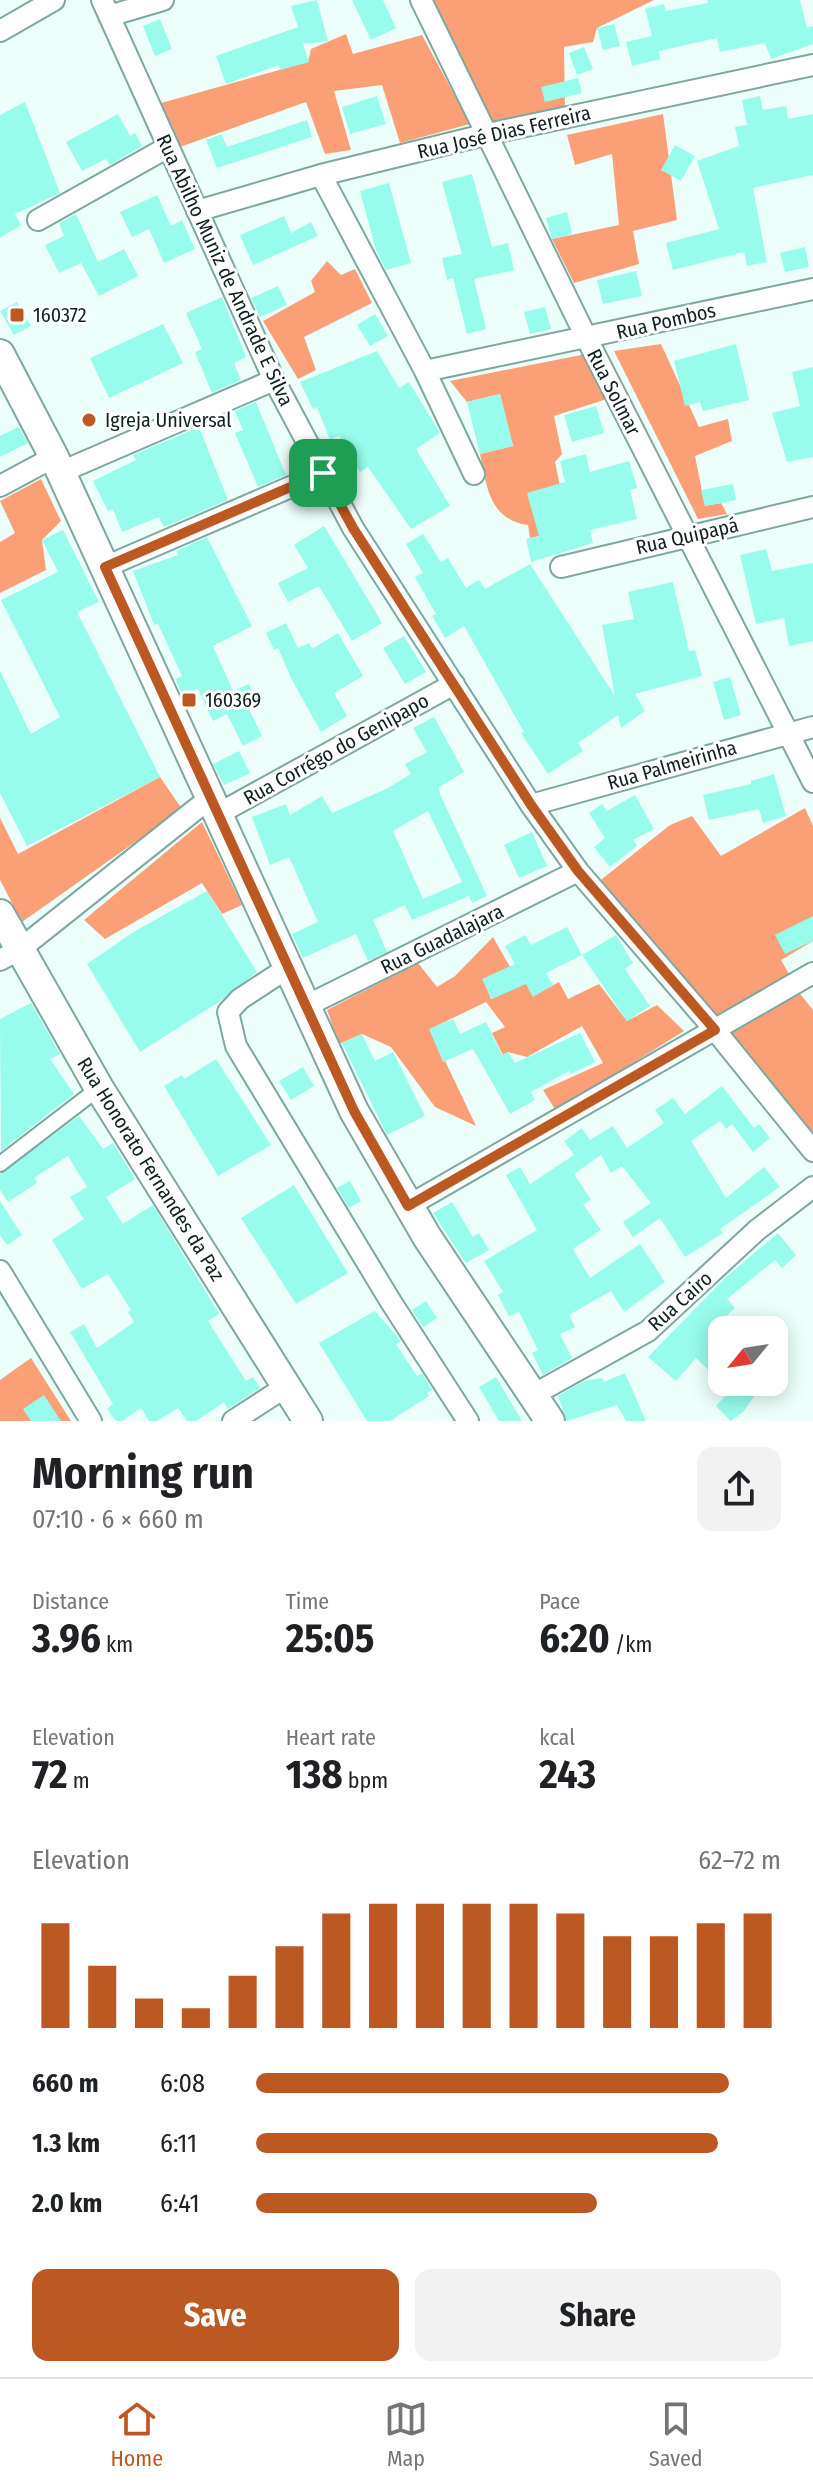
<!DOCTYPE html>
<html lang="en">
<head>
<meta charset="utf-8">
<style>
	body { margin:0; font-family:"Fira Sans Condensed",sans-serif; background:#f2f2f2; color:#202124; height:100vh; display:flex; flex-direction:column; font-size:30px; white-space:nowrap }
	* { box-sizing:border-box; margin:0 }
	p { font-size:26px; color:#757577 }
	.icon { flex:none; width:44px; height:44px; fill:none; stroke:currentColor; stroke-width:2; stroke-linecap:round; stroke-linejoin:round }
	.map { position:relative; height:1421px; overflow:hidden }
	.side { display:flex; flex-direction:column; background:#fff; flex:1 }
	.side>* { flex:none }
	.needle { width:52px; rotate:240deg }
	.buttons { position:absolute; left:708px; top:1316px; display:grid; gap:16px }
	.buttons a { display:grid; place-items:center; width:80px; height:80px; border-radius:16px; background:#fff; box-shadow:0 4px 20px #0003; font-size:40px }
	.pin { position:absolute; display:grid; place-items:center; width:68px; height:68px; color:#fff; margin:-34px; border-radius:16px; box-shadow:0 4px 12px #0006 }
	.round { display:grid; place-items:center; flex:none; width:84px; height:84px; border-radius:16px; background:#f2f2f2 }
	.head { display:flex; align-items:center; justify-content:space-between; height:136px; padding:0 32px }
	h1 { font-size:44px; font-weight:700; line-height:60px }
	.metrics { display:grid; grid-template-columns:repeat(3,1fr); gap:12px; height:136px; padding:8px 32px }
	.metrics div { display:grid; align-content:center }
	.metrics b { font-size:40px; font-weight:700 }
	.metrics small { font-size:22px; font-weight:400 }
	.metrics p { font-size:22px }
	.chart { height:224px; padding:16px 32px }
	.chart p { display:flex; justify-content:space-between }
	.chart svg { width:100%; height:144px; margin-top:8px; stroke:#bc5822; stroke-width:6 }
	.cta { display:flex; gap:16px; margin-top:auto; padding:16px 32px }
	.cta a { flex:1; height:92px; border-radius:16px; background:#bc5822; color:#fff; font-size:32px; font-weight:700; line-height:92px; text-align:center }
	.cta a+a { background:#f2f2f2; color:#202124 }
	ul { padding:0 32px; list-style:none; font-size:26px }
	li { display:grid; grid-template-columns:128px 96px 1fr; align-items:center; height:60px }
	li i { height:20px; border-radius:10px; background:#bc5822 }
	.tabs { display:flex; justify-content:space-around; align-items:center; height:112px; border-top:2px solid #e0e0e0; background:#fff; font-size:22px; color:#757577 }
	.tabs a { display:grid; justify-items:center; gap:4px }
	.tabs .on { color:#bc5822 }
	.map>svg:first-child { display:block }
</style>
</head>
<body>
<div class="map">
<svg width="813" height="1421" viewBox="0 0 813 1421">
	<rect width="100%" height="100%" fill="#edfffb"/>
	<path fill="#fba076" d="M432,0H654L597,28L593,42L564,47L565,108L492,122Z
		M346,34L353,54L422,35L470,124L400,143L382,85L334,91L351,150L325,154L306,102L180,147L161,103L308,62L311,49Z
		M663,114L677,220L633,231L639,264L574,283L552,239L619,225L612,154L575,165L567,135Z
		M327,261L341,275L355,269L372,303L304,337L316,370L298,379L263,321L315,292L311,281Z
		M661,344L699,427L728,419L732,441L695,456L705,506L721,503L727,514L698,519L614,351Z
		M586,354L607,399L554,416L562,454L555,462L569,530L530,538L528,525C489,519 487,488 480,454L513,446L500,394L467,402L450,381Z
		M41,479L61,521L42,540L46,570L0,593V542L15,533L0,501Z
		M160,777L182,809L22,922L0,880V818L18,854Z
		M805,808L813,826V941L781,960L792,979L716,1021L597,883L670,825L692,816L721,856Z
		M202,822L242,905L222,914L202,883L105,939L84,920Z
		M493,937L510,967L483,979L491,999L525,982L533,996L559,982L568,999L599,984L627,1021L657,1005L684,1031L556,1111L543,1090L603,1063L582,1026L527,1057L508,1052L503,1055L492,1033L505,1027L486,1002L430,1029L476,1126L435,1107L391,1047L362,1034L339,1044L327,1010L418,963L437,987L455,976Z
		M797,990L813,1010V1137L727,1031Z
		M31,1358L71,1421H0V1380Z"/>
	<path fill="#97fceb" fill-rule="evenodd" d="M317,0L328,41L303,44L309,62L280,70L279,65L226,84L216,56L298,27L291,6Z
		M352,0H383L396,28L371,40Z
		M707,0H800L807,28L813,26V44L771,59L765,43L720,52L717,38L659,51L660,59L632,66L626,42L652,36L645,9L664,4L666,11L708,3Z
		M160,19L172,49L155,56L143,26Z
		M614,24L620,46L603,50L597,28Z
		M584,47L593,69L577,75L569,53Z
		M578,78L582,93L545,102L541,87Z
		M377,96L386,124L350,134L342,107Z
		M760,96L763,110L786,106L788,119L813,114V175L753,188L767,262L747,266L744,252L673,270L666,243L719,229L697,161L739,146L735,127L747,125L742,100Z
		M25,102L60,193L15,214L21,225L0,238V115Z
		M118,114L130,136L135,133L142,146L110,165L106,159L82,171L66,142Z
		M307,120L312,137L217,168L206,140L221,134L227,147Z
		M675,145L695,156L681,181L661,170Z
		M472,174L492,247L508,243L514,270L474,279L486,329L467,334L453,278L447,280L442,258L462,254L442,182Z
		M389,183L411,263L386,270L376,250L360,191Z
		M157,195L171,226L182,220L195,249L164,263L149,229L132,237L120,212Z
		M567,212L572,234L552,239L546,218Z
		M76,214L98,262L124,249L138,276L99,296L81,263L59,273L45,245L64,236L59,223Z
		M284,216L291,233L311,222L318,236L253,265L240,235Z
		M805,247L809,267L785,272L780,253Z
		M636,271L642,296L603,304L597,280Z
		M278,286L287,305L260,317L251,298Z
		M222,297L246,357L234,363L241,380L212,393L195,352L202,349L186,313Z
		M17,302L31,326L14,335L0,311Z
		M545,307L551,329L530,334L524,312Z
		M375,314L388,336L370,346L357,325Z
		M163,324L183,363L109,398L90,358Z
		M736,344L749,400L703,411L700,402L685,406L674,361Z
		M377,351L399,388L409,382L440,433L416,449L450,506L411,529L368,467L360,472L339,436L330,440L317,407L313,409L300,382Z
		M813,367V457L787,462L772,413L800,406L792,372Z
		M500,394L513,446L480,454L467,402Z
		M256,402L286,475L258,487L235,433L243,430L235,411Z
		M596,406L604,433L572,442L564,415Z
		M19,427L28,443L0,457V436Z
		M199,427L228,500L164,527L159,517L122,532L113,509L108,511L93,481L136,460L133,455Z
		M586,454L590,472L629,461L637,488L630,490L637,519L590,530L593,543L531,562L526,539L539,536L527,493L565,482L560,461Z
		M733,484L736,500L705,506L701,490Z
		M324,526L382,623L352,641L319,586L288,602L278,583L308,568L294,545Z
		M63,530L99,602L77,612L160,777L27,846L0,793V671L31,734L60,717L1,600L58,572L42,540Z
		M423,534L441,562L448,558L466,588L479,580L485,589L530,564L615,696L602,625L634,619L628,592L673,582L689,651L695,650L702,676L635,694L645,711L621,728L618,715L578,743L583,751L548,774L521,733L524,732L464,626L445,638L432,616L436,614L415,577L423,573L406,544Z
		M207,537L252,626L213,646L233,691L249,684L256,701L247,705L262,736L243,746L227,714L213,721L198,689L183,696L175,679L182,676L158,624L154,625L133,571L178,555L176,551Z
		M766,549L772,571L813,563V641L789,646L784,618L756,624L740,555Z
		M286,623L298,648L309,643L312,649L338,633L363,676L334,693L347,716L321,732L292,680L278,648L274,650L266,633Z
		M404,636L426,672L405,684L383,648Z
		M730,677L741,715L724,720L713,682Z
		M434,717L464,772L439,787L440,794L487,896L472,903L469,896L412,920L405,905L373,920L387,952L368,961L356,934L303,958L292,934L318,922L289,857L270,865L252,817L286,804L290,815L322,796L332,813L386,789L411,774L405,764L427,752L413,728ZM428,811L462,882L423,899L393,831Z
		M239,751L250,773L224,785L213,764Z
		M774,774L786,816L763,823L759,809L709,820L703,795L751,784V781Z
		M635,795L654,829L633,840L637,846L610,867L594,847L605,838L589,813L602,804L607,811Z
		M532,832L547,866L519,878L504,845Z
		M207,891L257,972L219,1002L140,1052L87,964L135,931Z
		M813,916V941L785,954L775,935Z
		M567,927L582,955L546,973L553,985L533,997L526,984L492,999L482,979L515,964L505,946L525,935L531,945Z
		M616,935L633,963L625,969L650,1006L627,1021L582,955Z
		M31,1003L60,1054L50,1059L74,1094L1,1151L0,1019Z
		M453,1019L460,1034L486,1022L502,1055L508,1052L515,1063L580,1033L595,1062L571,1074L569,1071L531,1092L535,1100L510,1114L473,1049L443,1062L429,1029Z
		M362,1034L375,1061L393,1052L425,1116L387,1135L342,1043Z
		M216,1059L271,1145L218,1176L164,1086L182,1075L184,1079Z
		M303,1067L314,1086L291,1100L279,1081Z
		M722,1086L754,1128L759,1124L770,1138L753,1152L732,1124L726,1129L720,1121L691,1141L726,1198L764,1167L780,1187L720,1229L723,1233L685,1257L660,1218L633,1237L623,1222L651,1203L622,1166L611,1173L601,1155L574,1174L591,1200L583,1204L601,1230L573,1249L590,1278L640,1244L665,1282L624,1312L611,1291L569,1315L575,1327L560,1334L572,1358L543,1375L532,1353L538,1350L519,1312L509,1316L498,1295L503,1292L484,1261L537,1230L506,1175L520,1167L530,1184L574,1155L564,1141L582,1128L590,1140L613,1126L627,1148L664,1123L655,1110L673,1098L685,1114Z
		M79,1116L103,1149L113,1143L135,1179L106,1197L123,1224L153,1205L219,1314L208,1321L246,1381L253,1377L260,1388L228,1409L224,1402L196,1421H187L178,1408L157,1421H149L141,1408L122,1421H116L107,1409L113,1404L70,1332L84,1324L97,1348L134,1322L128,1312L131,1310L108,1274L82,1289L52,1240L84,1219L70,1197L87,1187L68,1156L34,1178L37,1183L8,1202L0,1190V1174Z
		M350,1181L361,1201L349,1208L337,1188Z
		M294,1185L348,1273L296,1304L241,1218Z
		M0,1201L22,1235L7,1245L0,1235Z
		M452,1202L473,1237L479,1233L489,1250L466,1263L433,1213Z
		M778,1233L796,1255L782,1268L775,1260L727,1299L735,1308L722,1320V1382H764L743,1412L731,1421L716,1406L730,1391L696,1358L676,1381L648,1357L726,1277Z
		M426,1301L437,1318L423,1327L412,1310Z
		M375,1311L401,1341L396,1344L417,1376L422,1373L432,1390L427,1393L429,1396L390,1421H367L319,1343Z
		M625,1373L646,1421H626L617,1405L567,1421L558,1396L584,1381L602,1378L604,1382Z
		M496,1377L522,1421H499L479,1387Z
		M44,1395L61,1421H31L23,1409Z"/>
	<g fill="none" stroke-linecap="round" stroke-linejoin="round">
		<g stroke="#7da8a0" stroke-width="18">
			<path id="pedestrian" d="M0,1164L99,1088"/>
		</g>
		<g stroke="#7da8a0" stroke-width="24">
			<path id="minor" d="M102,0L274,380L353,528L531,805L578,871L715,1030L813,1151
				M421,0L587,339L813,782
				M109,16L163,0
				M0,31L54,0
				M321,175L425,371L474,474
				M197,211L321,175L488,134L813,65
				M38,220L168,147
				M425,371L813,289
				M61,472L274,380
				M0,486L54,457
				M105,567L323,473
				M561,567L813,507
				M531,805L813,727
				M218,814L454,684
				M0,960L19,950L210,798
				M289,967L240,999L228,1012L236,1046L391,1302L468,1421
				M306,1006L578,871
				M408,1206L813,973
				M0,1271L91,1421
				M533,1395L648,1331L757,1230L813,1187
				M233,1421L287,1386"/>
		</g>
		<g stroke="#7da8a0" stroke-width="32">
			<path id="secondary" d="M0,354L54,457L354,1111L427,1237L550,1421
				M0,914L99,1088L308,1421"/>
		</g>
		<use href="#pedestrian" stroke="#fff" stroke-width="14"/>
		<use href="#minor" stroke="#fff" stroke-width="20"/>
		<use href="#secondary" stroke="#fff" stroke-width="28"/>
	</g>
	<g fill="none" stroke-linecap="round" stroke-linejoin="round">
		<g stroke="#fff" stroke-width="16">
			<path id="route" d="M323,473L353,528L531,805L578,871L715,1030L408,1206L354,1111L105,567Z"/>
		</g>
		<use href="#route" stroke="#bc5822" stroke-width="10"/>
	</g>
	<g fill="#bc5822" stroke="#fff" stroke-width="3">
		<rect x="9" y="307" width="16" height="16" rx="4"/>
		<circle cx="89" cy="420" r="8"/>
		<rect x="181" y="692" width="16" height="16" rx="4"/>
	</g>
	<g text-anchor="middle" dominant-baseline="central" stroke-width="6" stroke-linejoin="round" paint-order="stroke">
		<g font-size="20" fill="#0f211e" stroke="#fff">
			<text transform="translate(504 132) rotate(-13)">Rua José Dias Ferreira</text>
			<text transform="translate(225 270) rotate(65)">Rua Abilho Muniz de Andrade E Silva</text>
			<text transform="translate(666 321) rotate(-13)">Rua Pombos</text>
			<text transform="translate(614 392) rotate(63)">Rua Solmar</text>
			<text transform="translate(687 536) rotate(-13)">Rua Quipapá</text>
			<text transform="translate(336 749) rotate(-29)">Rua Corrégo do Genipapo</text>
			<text transform="translate(672 765) rotate(-16)">Rua Palmeirinha</text>
			<text transform="translate(442 939) rotate(-26)">Rua Guadalajara</text>
			<text transform="translate(151 1169) rotate(58)">Rua Honorato Fernandes da Paz</text>
			<text transform="translate(680 1301) rotate(-42)">Rua Cairo</text>
		</g>
		<g font-size="20" fill="#0f211e" stroke="#fff" text-anchor="start">
			<text x="33" y="315">160372</text>
			<text x="105" y="420">Igreja Universal</text>
			<text x="205" y="700">160369</text>
		</g>
	</g>
</svg>
<div class="buttons">
<a><svg class="needle" viewBox="-14 -14 28 28"><path d="M0-13l5 13h-10z" fill="#e53935"/><path d="M0 13l5-13h-10z" fill="#757577"/></svg></a>
</div>
<div class="pin" style="left:323px;top:473px;background:#1e9e55"><svg class="icon" aria-label="arrive" viewBox="0 0 24 24"><path d="M6 21V4h12l-3 4 3 4H6"/></svg></div>
</div>
<section class="side">
<div class="head"><div><h1>Morning run</h1><p>07:10 · 6 × 660 m</p></div><a class="round"><svg class="icon" aria-label="share" viewBox="0 0 24 24"><path d="M12 15V3M7 8l5-5 5 5M5 13v7h14v-7"/></svg></a></div>
<div class="metrics">
<div><p>Distance</p><b>3.96<small> km</small></b></div>
<div><p>Time</p><b>25:05</b></div>
<div><p>Pace</p><b>6:20<small> /km</small></b></div>
</div>
<div class="metrics">
<div><p>Elevation</p><b>72<small> m</small></b></div>
<div><p>Heart rate</p><b>138<small> bpm</small></b></div>
<div><p>kcal</p><b>243</b></div>
</div>
<div class="chart"><p><span>Elevation</span>62–72 m</p>
<svg viewBox="0 0 160 44" preserveAspectRatio="none"><path d="M5 44V12M15 44V25M25 44V35M35 44V38M45 44V28M55 44V19M65 44V9M75 44V6M85 44V6M95 44V6M105 44V6M115 44V9M125 44V16M135 44V16M145 44V12M155 44V9"/></svg>
</div>
<ul>
<li><b>660 m</b>6:08<i style="width:90%"></i></li>
<li><b>1.3 km</b>6:11<i style="width:88%"></i></li>
<li><b>2.0 km</b>6:41<i style="width:65%"></i></li>
</ul>
<div class="cta"><a>Save</a><a>Share</a></div>
</section>
<nav class="tabs">
<a class="on"><svg class="icon" aria-label="home" viewBox="0 0 24 24"><path d="M3 11l9-7 9 7M6 9v11h12V9"/></svg>Home</a>
<a><svg class="icon" aria-label="map" viewBox="0 0 24 24"><path d="M3 6l6-2 6 2 6-2v14l-6 2-6-2-6 2zM9 4v14M15 6v14"/></svg>Map</a>
<a><svg class="icon" aria-label="saved" viewBox="0 0 24 24"><path d="M7 4h10v16l-5-4-5 4z"/></svg>Saved</a>
</nav>
</body>
</html>
